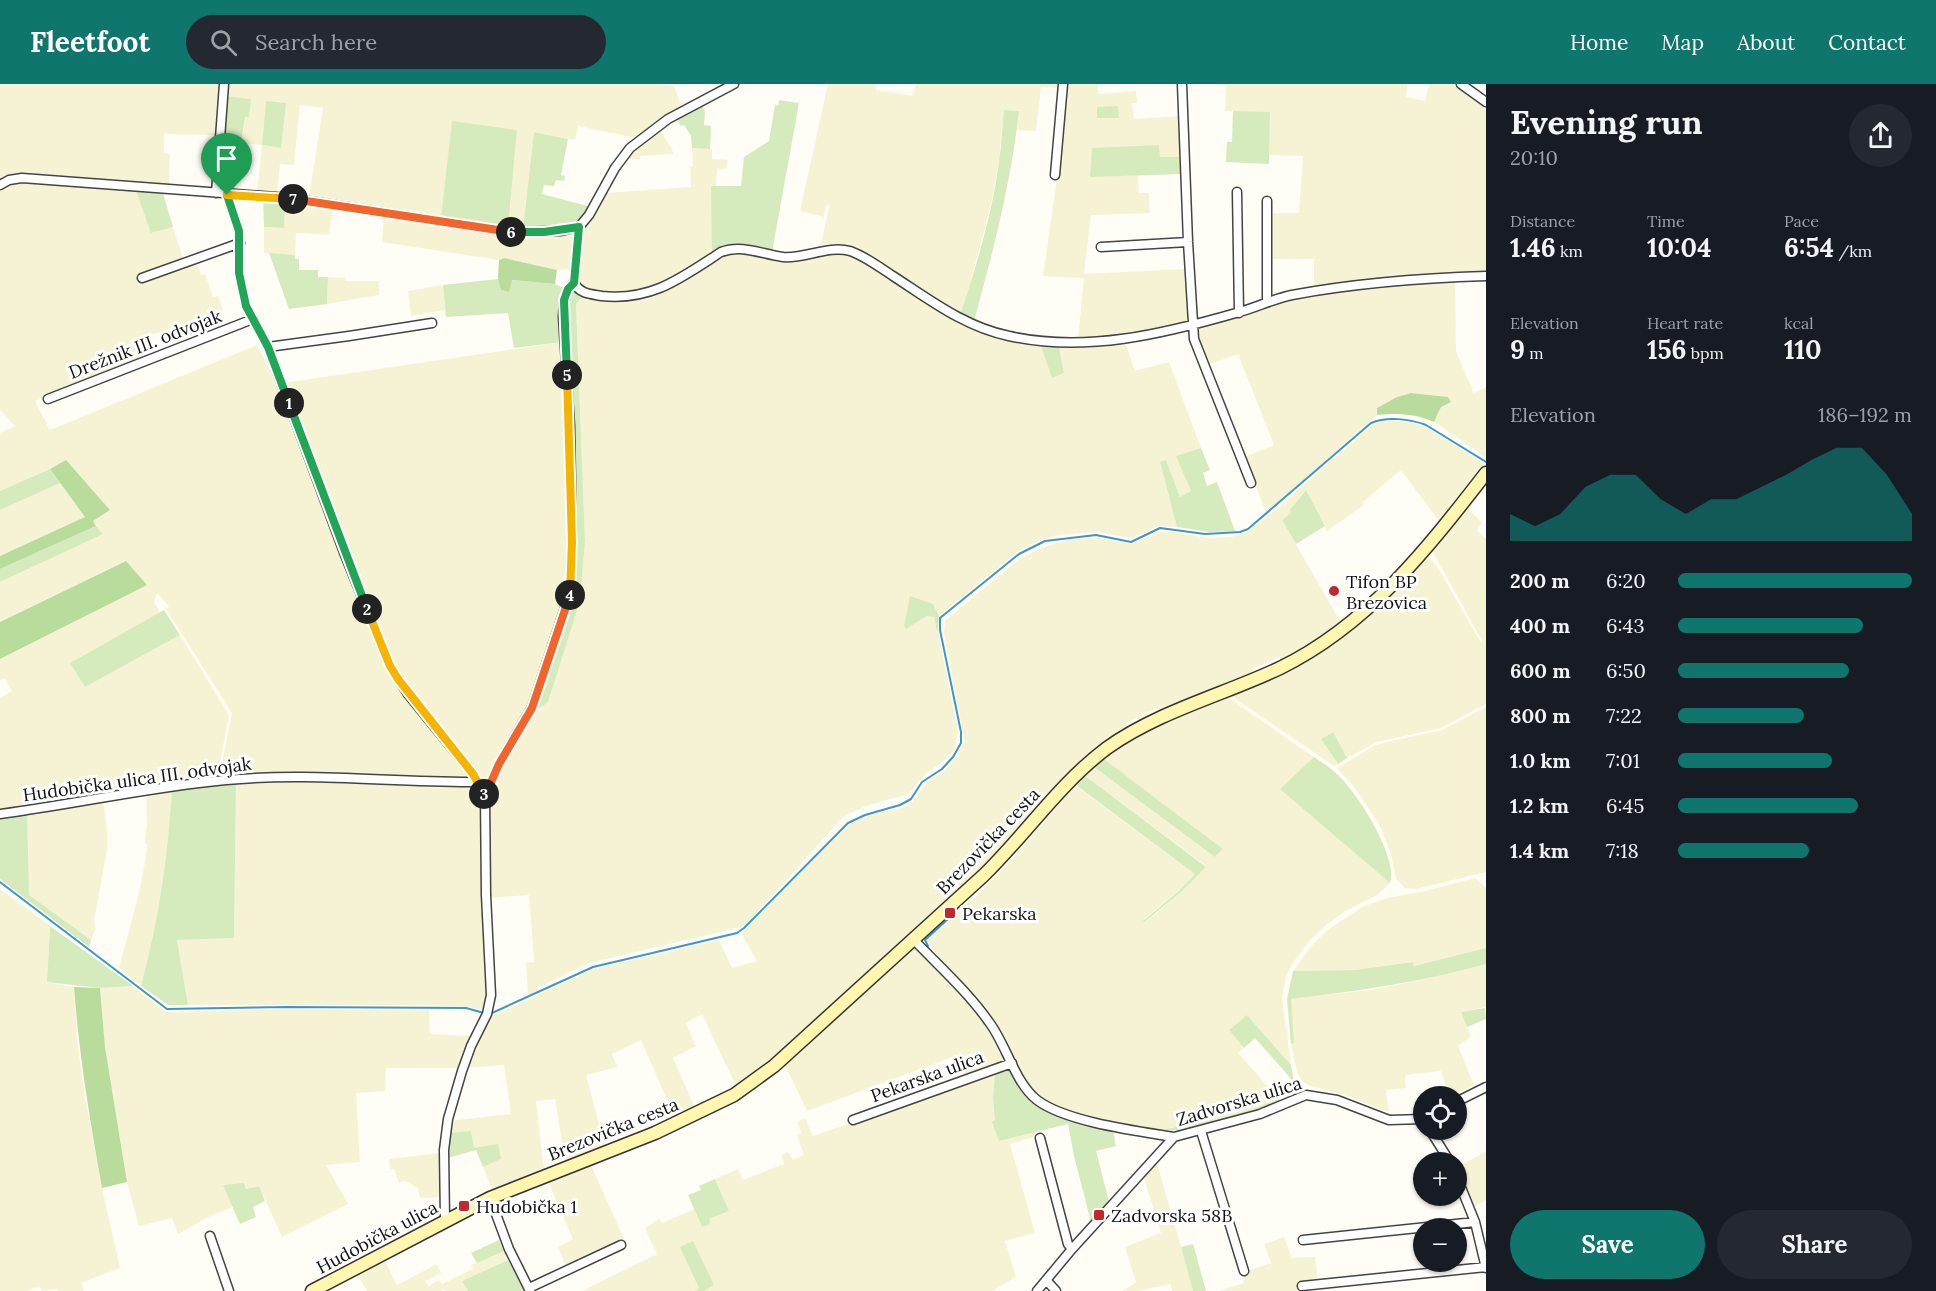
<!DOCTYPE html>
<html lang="en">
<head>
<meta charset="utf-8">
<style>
	body { margin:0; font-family:Lora,serif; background:#242831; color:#f1f3f6; height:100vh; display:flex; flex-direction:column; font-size:22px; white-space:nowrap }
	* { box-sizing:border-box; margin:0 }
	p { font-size:20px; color:#9ea1a6 }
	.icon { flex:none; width:33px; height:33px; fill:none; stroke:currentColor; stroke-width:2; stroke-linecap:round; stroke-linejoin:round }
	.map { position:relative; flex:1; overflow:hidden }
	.side { display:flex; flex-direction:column; background:#171b24; width:450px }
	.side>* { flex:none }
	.controls { position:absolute; left:1413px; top:1002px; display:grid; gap:12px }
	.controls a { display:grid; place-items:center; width:54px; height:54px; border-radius:50%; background:#171b24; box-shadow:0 2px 4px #0004; font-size:30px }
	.pin { position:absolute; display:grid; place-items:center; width:51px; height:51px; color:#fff; margin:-62px -26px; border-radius:50% 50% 50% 0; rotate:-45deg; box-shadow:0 0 6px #0007 }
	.pin .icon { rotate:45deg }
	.km { position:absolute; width:30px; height:30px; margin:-15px; border-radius:50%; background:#222; color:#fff; font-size:16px; line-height:30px; text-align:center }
	.round { display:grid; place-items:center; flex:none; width:63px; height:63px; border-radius:32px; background:#242831 }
	.summary { display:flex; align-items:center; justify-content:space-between; height:102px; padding:0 24px }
	h1 { font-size:33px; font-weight:800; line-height:45px }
	.figures { display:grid; grid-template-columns:repeat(3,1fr); gap:9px; height:102px; padding:6px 24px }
	.figures div { display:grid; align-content:center }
	.figures b { font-size:26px; font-weight:800 }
	.figures small { font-size:16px; font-weight:400 }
	.figures p { font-size:16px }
	.chart { height:168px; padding:12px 24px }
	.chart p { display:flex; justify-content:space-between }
	.chart svg { width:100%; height:108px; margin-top:6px; fill:#0f766e; opacity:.7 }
	.action { display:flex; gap:12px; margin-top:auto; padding:12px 24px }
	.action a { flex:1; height:69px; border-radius:36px; background:#0f766e; color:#fff; font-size:24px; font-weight:800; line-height:69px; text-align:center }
	.action a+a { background:#242831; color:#f1f3f6 }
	ul { padding:0 24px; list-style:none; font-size:20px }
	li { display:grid; grid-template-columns:96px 72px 1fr; align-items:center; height:45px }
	li i { height:15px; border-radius:8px; background:#0f766e }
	header { display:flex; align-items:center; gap:36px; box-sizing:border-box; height:84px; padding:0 30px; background:#0f766e; color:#fff }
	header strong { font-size:28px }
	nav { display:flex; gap:33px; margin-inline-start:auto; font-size:21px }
	.search { width:420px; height:54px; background:#242831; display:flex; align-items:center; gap:15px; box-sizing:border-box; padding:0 21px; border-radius:33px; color:#9ea1a6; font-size:22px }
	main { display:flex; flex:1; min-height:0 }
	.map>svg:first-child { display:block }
</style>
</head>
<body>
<header>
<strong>Fleetfoot</strong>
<div class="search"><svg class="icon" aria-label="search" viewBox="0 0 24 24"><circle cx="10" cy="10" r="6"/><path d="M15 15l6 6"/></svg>Search here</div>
<nav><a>Home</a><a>Map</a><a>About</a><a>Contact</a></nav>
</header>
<main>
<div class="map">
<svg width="1486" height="1207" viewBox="0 0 1486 1207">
	<rect width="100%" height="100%" fill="#fffdf5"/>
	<path fill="#f6f3d4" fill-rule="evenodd" d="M0,0H220L218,51L164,50V69L170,70L169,101L4,91L0,95Z
		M227,0H656L674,2L682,24L655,39L636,54L578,42L575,56L534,48L523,145L508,144L517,46L453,38L441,134L309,113L323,24L300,21L294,81L280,80L277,109L257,107L262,61L242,59L245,32L225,12ZM266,17L285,20L280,64L262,61Z
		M828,0H876V6L912,12L916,0H1061V4L1041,3L1036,47L1017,46L1019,27L1004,26L999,77L992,116L969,204L960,231L856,165L837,160L821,161L829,122L826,121L824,133L800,127Z
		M1066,0H1098V10L1136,7L1137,19H1132L1134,35L1180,32L1181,73H1159V62L1090,92L1138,91L1139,109H1149L1150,129L1091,131L1084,190L1185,185L1188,238L1129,251L1078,255L1084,194L1043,192L1057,94Z
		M1218,0H1407L1406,13L1425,17L1429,0H1453L1486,25V188L1314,204V175H1270V129H1299L1303,72L1269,71L1270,28L1225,27L1226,1Z
		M659,45L672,65L673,70L640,72V75H624L632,65Z
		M692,64L712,65V75L728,76L726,85H717L716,102H712V169L668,199L633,209H592L581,203L577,195L581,151L585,141L605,109L691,103L690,82H693Z
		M15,97L135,104L152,149L173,143L184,177H196L201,191L205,190L213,213L218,212L223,226L137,256L143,276L35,317L50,346L257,261L284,312L386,580L471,692L468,695L219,694L232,629L166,525L169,522L157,509L154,518L160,529L70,579L85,603L180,551L229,631L217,694L4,728L0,725V614L12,607L5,594L0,596V575L78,536L125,477L0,538V498L102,449L93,437L66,376L50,385L0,407V349L15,342L0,326V105Z
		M285,117L333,124L329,151L296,149L295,171L264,169V143L283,144Z
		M384,131L485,147L565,149L574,154L571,182L569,185L557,186L504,174L499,176L382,158Z
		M734,169L752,170L780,178L794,179L829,170L841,169L855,173L957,237L1017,259L1041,262L1052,293L1064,289L1059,263L1083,264L1126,261L1135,287L1169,278L1201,364L1177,372L1191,408L1180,413L1166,376L1160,378L1177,443L1158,442L1132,454L1099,448L1057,451L1039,457L1020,466L939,532L933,520L906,545L927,532L934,533L937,547H938L958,648L954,666L944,677L925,690L908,710L866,722L843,733L745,842L589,879L537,904V908L528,912L526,879L534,878L529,811L489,814L488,710L532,630L541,625L580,517L585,457L576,220L580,215L585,214L617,216L648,215L681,200L715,177Z
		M328,193L345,194V197H379V211L327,220Z
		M1455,196L1456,268L1474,309L1486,303V373L1434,338L1441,323L1448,313L1411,309L1397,313L1377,324V331L1266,429L1245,373L1274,361L1238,270L1208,281L1196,250L1198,242L1291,214L1418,198Z
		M443,201L445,226L411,232L408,207Z
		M562,258L569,458L568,507L534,612L488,697L483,698L411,610L394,582L349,470L298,332L283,299Z
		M1382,337H1404L1425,342L1486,381L1439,437L1401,386L1363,418L1364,421L1327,447L1306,406L1292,429L1282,436L1340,537L1339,540L1283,575L1279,573L1252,585V589L1158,628L1156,624L1127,638V642L1090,667L1057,699L986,779L779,969L736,1002L702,930L686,939L696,962L673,974L695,1024L675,1034L641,956L612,970L617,983L586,991L605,1063L565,1078L555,1015L536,1017L544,1085L492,1105L483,1083L501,1075L473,1064L448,1049L450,1037L511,1030L504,981L465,984L474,960L491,931L498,930L593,885L719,856L732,884L757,877L741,849L849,740L868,731L905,723L912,718L929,696L944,687L956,674L964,658L963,649L944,549L945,537L1019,475L1042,464L1070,455L1099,454L1131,460L1159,448H1175L1207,454L1231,453L1245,449L1271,430L1373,340Z
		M60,399L86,433L0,472V426Z
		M1468,424L1482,439L1477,446L1486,455V620L1441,644L1377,658L1347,674L1332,648L1321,655L1338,680L1334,682L1231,612L1230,610L1353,544L1396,507L1429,473L1440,487L1481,559L1482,557L1433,468Z
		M1226,612L1314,673L1281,705L1390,799L1377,811L1344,828L1325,842L1310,856L1292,880L1286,893L1282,914L1291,981L1247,931L1229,946L1244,964L1238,969L1279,1015L1248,1028L1212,1037L1158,1046L1110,1038L1062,1024L1046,1017L1033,1007L992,935L949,887L927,857L970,816L972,817L1012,775L1075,701L1195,790L1179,807L1143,836L1158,828L1206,782L1084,691L1094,683L1216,773L1223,765L1104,675L1119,664L1155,644Z
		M1486,623V788L1416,805L1405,804L1396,795L1391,770L1379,740L1355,704L1337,684L1376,661L1391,657L1442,646Z
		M259,696L476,700L482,713L488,901L486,926L469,923L429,921H188L177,856L234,854L236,697Z
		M172,705L169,757L162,811L151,865L141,902L119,884L140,805L145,778L147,760L145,759L147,737L146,710Z
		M103,717L107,744V766L94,837L96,844L91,856L28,811L27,729Z
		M1475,794L1486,804V864L1414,882L1413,878L1355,886L1293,887L1314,859L1329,845L1362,823L1387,814L1425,807Z
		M0,805L50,842L47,898L74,903L77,954L84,1007L102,1104L120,1184L81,1199L84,1207H58L57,1205L42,1207L39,1202L27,1207H0Z
		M914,865H918L946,892L985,937L998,958L1005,974L999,982L965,994L958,971L807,1027L785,981Z
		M1486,880V923L1461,928L1471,952L1458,962L1474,1001L1450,1012L1441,987L1405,991L1406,1004L1386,1006L1389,1028L1341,1010L1308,1001L1301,996L1297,988L1291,960L1294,959L1290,915L1370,906L1421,896Z
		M133,902L166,928L288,925L429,926L430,950L472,952L460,984H386L385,1007L356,1009L360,1078L326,1081L348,1120L282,1153L259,1102L245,1105L223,1100L233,1123L210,1132L178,1150L172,1134L139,1142L127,1098L105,963L100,904Z
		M995,989L993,1014L999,1056L1036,1047L1037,1052L1010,1060L1035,1149L1005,1157L1016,1193L992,1207H704L714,1201L695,1207H582L657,1170L645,1144L659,1135L662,1139L694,1125L702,1143L709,1135L729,1127L715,1095L738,1085L743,1096L784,1080L781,1071L788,1068L793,1076L804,1071L797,1051L801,1049L798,1038L805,1034L813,1052Z
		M1486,1067V1116L1474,1123L1457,1084Z
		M441,1069L440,1113L420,1114L418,1104L405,1097L399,1099L394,1085H390L389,1075Z
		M1157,1079L1181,1163L1193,1207H1172L1170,1200L1139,1207H1122L1136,1198L1125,1163L1161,1149L1144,1094Z
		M591,1081L625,1157L566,1183L558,1163L573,1155L548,1097Z
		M1284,1153L1292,1174L1315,1173L1318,1197L1298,1200L1299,1207H1219L1244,1199L1242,1189L1271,1179L1264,1160Z
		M504,1167L508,1176L462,1197L468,1207H446L444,1205L440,1207H367L357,1190L385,1177L397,1201L437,1180L441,1189L425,1197L428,1202L439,1196L442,1200L473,1185L471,1181Z"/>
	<path fill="#d5ebbd" d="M225,12L251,15L249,33H245L234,107H219Z
		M779,16L799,19L772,168L721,164L712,169L711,102H741L744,73L769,57L775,21L778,22Z
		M266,17L286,19L281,64L262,61Z
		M702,20L705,28L704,41L711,42L710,65L692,64L691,52L684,41L681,42L676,34Z
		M1118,22L1119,34H1097V23Z
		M1004,26L1019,27C1011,99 993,168 974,237L960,231C976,184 993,127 999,77C1002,60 1002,43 1004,26Z
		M1233,27L1270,28L1269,80L1226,78L1227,58H1232Z
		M452,37L517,46L508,144L441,134Z
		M534,48L568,55L561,91L565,92L564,97L556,96L554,102L544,101L542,110L591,123C570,149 554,144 523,145Z
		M1159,61L1160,73H1181V90L1090,93L1092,64Z
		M135,104L162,106L173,143L151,149Z
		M263,114L285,117L284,144L264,143Z
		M269,169L295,171V175H299V186H318V193H328L327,220L289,225Z
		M498,195L501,206L509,208L511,196L555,200L564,204L561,217L562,258L514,264L508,229L446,233L443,201Z
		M571,207L585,214L580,215L576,220L585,457L580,517L548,618L532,630L572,510L566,232L567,215Z
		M1041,262L1059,263L1064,289L1052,294Z
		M1201,364L1210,386L1203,389L1207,402L1217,398L1235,447L1210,448L1177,443L1160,378L1166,376L1180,413L1191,407L1176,372Z
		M50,385L60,399L0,426V407Z
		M1306,406L1325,442L1296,460L1282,436L1291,429L1290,426Z
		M96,442L103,450L0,498V485Z
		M910,512L933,520L939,532L938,547H937L934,533L927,532L906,545L904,542Z
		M164,526L180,551L85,603L70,579Z
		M1333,648L1347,674L1338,680L1321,655Z
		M1314,673C1323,679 1333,685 1341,694C1359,713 1398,772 1390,799L1280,705Z
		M1104,675L1223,765L1215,773L1094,683Z
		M1084,691L1206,783L1181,808L1144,838L1143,837L1179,807L1195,790L1076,701Z
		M236,697L234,854L177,856L188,921H168L141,902C159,836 168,772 172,705Z
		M27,729L29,811L91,856L89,863L0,795V733Z
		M50,842L133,902L100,904L47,898Z
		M1486,864V880C1422,898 1357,907 1291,915L1294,959L1291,960L1287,915L1293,887L1355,886L1413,878L1414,882Z
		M1485,924L1486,935L1467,943L1461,928Z
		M1247,931L1291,981L1294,998L1255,954L1244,964L1229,946Z
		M1007,985L1011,986L1028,1013L1113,1046L1116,1062L1096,1067L1109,1118L1091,1138L1074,1072L1068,1040L999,1057L992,1038L995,1036L993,1014L995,989Z
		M1279,1015L1281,1017C1246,1033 1197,1050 1158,1046C1201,1039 1239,1032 1279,1015Z
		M471,1047L474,1064L498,1060L501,1075L483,1083L476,1066L448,1074V1049Z
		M715,1095L729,1127L709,1135L710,1140L702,1143L688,1111L701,1106L699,1102Z
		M244,1099L246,1105L259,1102L265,1117L253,1123L256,1133L240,1140L223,1101Z
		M499,1156L504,1167L477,1179L471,1169Z
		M693,1157L714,1201L704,1207H695L699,1204L680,1163Z
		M1193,1160L1206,1207H1193L1181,1163Z
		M508,1176L525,1207H468L462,1197Z"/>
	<path fill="#b9dc9c" d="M504,174L557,186L555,200L512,196L509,208L501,206L498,195L499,176Z
		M1411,309L1448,313L1451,318L1441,323L1434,338C1416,330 1397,329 1377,331V324L1397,313Z
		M66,376L110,426L93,437L96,442L0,485V472L85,433L50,385Z
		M126,477L147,501L0,575V538Z
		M74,903L100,904L105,963L127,1098L102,1104C90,1037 79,971 74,903Z"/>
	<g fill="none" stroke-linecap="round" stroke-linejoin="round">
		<path stroke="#3f96cf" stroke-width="2" d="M0,798L167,925L287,923L466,924L484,929
			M928,862L925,856L948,835L959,822
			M492,929L593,883L737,849L744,844L848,739L865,731L900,721L911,715L922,698L942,685L953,673L961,659V648L940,546V534L1019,470L1045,457L1096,451L1131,458L1160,444L1205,450L1240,448L1248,445L1371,339C1387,332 1410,335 1426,341L1486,378"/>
		<g stroke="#444" stroke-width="11">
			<path id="street" d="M1182,0L1188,158L1194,255L1251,399
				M1461,0L1486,18
				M1055,91L1063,0
				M0,101L9,96L22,94L289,114L509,148L561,147L579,143L589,131L615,84L630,64L668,35L734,0
				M1237,108L1239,229
				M216,109L224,0
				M227,111L239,147V189L246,222L268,263L345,471L390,582L408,610L473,690L485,712L486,811L491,911L487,930L471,962L462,987L448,1035L444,1066L445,1136
				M579,143L574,199C580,210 591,210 602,212C652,217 681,194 721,168C742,160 761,170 783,173C805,175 828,161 850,167C865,172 879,183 893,192C930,216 965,243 1009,252C1085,269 1163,250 1236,229C1255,224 1273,215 1292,211C1356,199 1421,194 1486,192
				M1101,163L1188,158
				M142,194L240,159
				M1267,218V117
				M268,263L349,252L432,239
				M48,315L253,235
				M485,712L499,680L532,623L570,509L572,458L570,342L563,233C564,220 563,209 574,199
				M0,730C76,720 150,703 226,696C309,688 395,699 478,698
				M914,856C939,882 968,908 989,938C1006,960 1015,999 1037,1016C1066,1038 1137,1047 1174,1053
				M1456,1018L1486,1003
				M853,1036L1012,979
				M1430,1046L1450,1078
				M1201,1047L1244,1187
				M1040,1054L1068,1160L1072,1165
				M1456,1091L1475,1138L1486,1184
				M490,1114L509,1165L530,1207
				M210,1152L229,1207
				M1303,1156L1475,1138
				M1046,1196L1056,1207
				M1302,1202L1486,1183
				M529,1204L621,1161
				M1037,1207L1072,1165L1174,1053L1260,1030L1306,1011L1337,1016L1389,1036L1424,1035"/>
		</g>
		<g stroke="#333" stroke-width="15">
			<path id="secondary" d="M312,1207L490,1114L655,1049L734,1011L774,982L984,791C1026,750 1060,699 1107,664C1159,627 1223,611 1280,584C1368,541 1427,465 1486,389"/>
		</g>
		<use href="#street" stroke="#fff" stroke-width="8"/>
		<use href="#secondary" stroke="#fff6b0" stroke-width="12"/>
	</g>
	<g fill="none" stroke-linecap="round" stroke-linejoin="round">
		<g stroke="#fff" stroke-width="12">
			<path id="split-1" d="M227,111L239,147V189L246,222L268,263L289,319"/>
		</g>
		<g stroke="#fff" stroke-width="12">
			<path id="split-2" d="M289,319L367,525"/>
		</g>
		<g stroke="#fff" stroke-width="12">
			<path id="split-3" d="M367,525L390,582L398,595L473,690L484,710"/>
		</g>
		<g stroke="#fff" stroke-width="12">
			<path id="split-4" d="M484,710L485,712L499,680L532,624L570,511"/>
		</g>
		<g stroke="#fff" stroke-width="12">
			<path id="split-5" d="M567,291L572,458L570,511"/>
		</g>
		<g stroke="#fff" stroke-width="12">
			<path id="split-6" d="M511,148H544L579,143L574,199L568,205L564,216L567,291"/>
		</g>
		<g stroke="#fff" stroke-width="12">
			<path id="split-7" d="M293,115L511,148"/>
		</g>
		<g stroke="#fff" stroke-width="12">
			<path id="split-8" d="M227,111L293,115"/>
		</g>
		<use href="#split-1" stroke="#22a559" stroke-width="8"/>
		<use href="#split-2" stroke="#22a559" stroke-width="8"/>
		<use href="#split-3" stroke="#f5b400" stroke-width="8"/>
		<use href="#split-4" stroke="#f0652b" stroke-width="8"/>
		<use href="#split-5" stroke="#f5b400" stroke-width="8"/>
		<use href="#split-6" stroke="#22a559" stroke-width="8"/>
		<use href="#split-7" stroke="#f0652b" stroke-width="8"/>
		<use href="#split-8" stroke="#f5b400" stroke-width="8"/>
	</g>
	<g fill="#c4262e" stroke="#fff" stroke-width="2">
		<circle cx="1334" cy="507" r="6"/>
		<rect x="944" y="823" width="12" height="12" rx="3"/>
		<rect x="458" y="1116" width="12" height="12" rx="3"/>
		<rect x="1093" y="1125" width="12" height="12" rx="3"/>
	</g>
	<g text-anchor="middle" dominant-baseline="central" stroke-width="6" stroke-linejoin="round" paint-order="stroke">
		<g font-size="18" fill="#111" stroke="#fff">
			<text transform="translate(145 260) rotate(-21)">Drežnik III. odvojak</text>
			<text transform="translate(137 695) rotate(-8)">Hudobička ulica III. odvojak</text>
			<text transform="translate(988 757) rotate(-46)">Brezovička cesta</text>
			<text transform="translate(927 992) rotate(-20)">Pekarska ulica</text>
			<text transform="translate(1239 1017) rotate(-17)">Zadvorska ulica</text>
			<text transform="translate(613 1045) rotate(-22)">Brezovička cesta</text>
			<text transform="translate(377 1153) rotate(-28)">Hudobička ulica</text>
		</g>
		<g font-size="18" fill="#111" stroke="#fff" text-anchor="start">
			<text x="1346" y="497">Tifon BP<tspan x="1346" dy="21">Brezovica</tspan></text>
			<text x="962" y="829">Pekarska</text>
			<text x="476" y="1122">Hudobička 1</text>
			<text x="1111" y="1131">Zadvorska 58B</text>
		</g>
	</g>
</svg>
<div class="controls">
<a><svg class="icon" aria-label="locate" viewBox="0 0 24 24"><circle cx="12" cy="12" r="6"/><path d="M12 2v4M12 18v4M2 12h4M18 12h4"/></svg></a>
<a>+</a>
<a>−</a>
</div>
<div class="pin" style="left:227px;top:111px;background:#1e9e55"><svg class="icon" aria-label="arrive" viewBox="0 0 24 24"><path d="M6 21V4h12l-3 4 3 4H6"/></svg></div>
<b class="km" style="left:289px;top:319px">1</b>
<b class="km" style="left:367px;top:525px">2</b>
<b class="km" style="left:484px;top:710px">3</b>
<b class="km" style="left:570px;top:511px">4</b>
<b class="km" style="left:567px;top:291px">5</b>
<b class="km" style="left:511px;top:148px">6</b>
<b class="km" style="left:293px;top:115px">7</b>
</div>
<section class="side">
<div class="summary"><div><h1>Evening run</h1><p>20:10</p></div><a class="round"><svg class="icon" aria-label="share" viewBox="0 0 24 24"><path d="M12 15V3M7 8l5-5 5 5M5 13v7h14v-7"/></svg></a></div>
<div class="figures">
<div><p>Distance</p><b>1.46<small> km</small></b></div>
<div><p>Time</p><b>10:04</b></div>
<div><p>Pace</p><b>6:54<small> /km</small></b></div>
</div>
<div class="figures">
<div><p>Elevation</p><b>9<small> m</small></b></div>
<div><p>Heart rate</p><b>156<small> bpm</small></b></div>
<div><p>kcal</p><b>110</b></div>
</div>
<div class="chart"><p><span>Elevation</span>186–192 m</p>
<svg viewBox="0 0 160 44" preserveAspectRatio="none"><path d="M0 44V33L10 38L20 33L30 22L40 17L50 17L60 27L70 33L80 27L90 27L100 22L110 17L120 11L130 6L140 6L150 17L160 33V44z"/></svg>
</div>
<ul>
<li><b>200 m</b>6:20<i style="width:100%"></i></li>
<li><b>400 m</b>6:43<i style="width:79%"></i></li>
<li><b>600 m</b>6:50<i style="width:73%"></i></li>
<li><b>800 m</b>7:22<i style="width:54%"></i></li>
<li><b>1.0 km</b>7:01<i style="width:66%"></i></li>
<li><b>1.2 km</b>6:45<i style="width:77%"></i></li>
<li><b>1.4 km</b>7:18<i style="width:56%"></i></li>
</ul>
<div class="action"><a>Save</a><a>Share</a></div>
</section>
</main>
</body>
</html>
